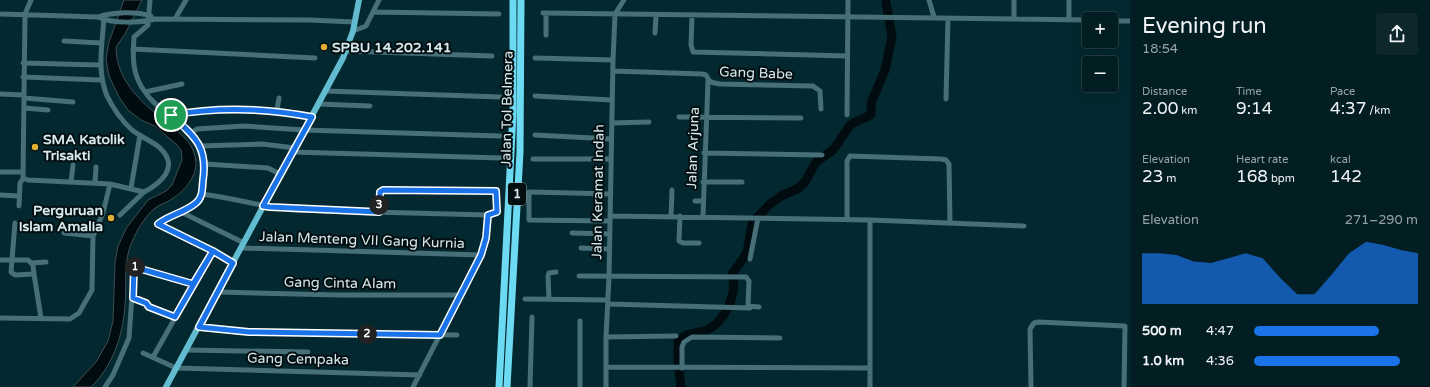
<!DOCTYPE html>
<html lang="en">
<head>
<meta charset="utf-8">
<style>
	body { margin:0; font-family:"Varela Round",sans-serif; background:#0d272b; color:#f1f3f6; height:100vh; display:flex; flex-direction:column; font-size:15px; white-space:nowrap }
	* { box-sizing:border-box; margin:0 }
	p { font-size:13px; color:#97a2a6 }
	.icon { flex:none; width:22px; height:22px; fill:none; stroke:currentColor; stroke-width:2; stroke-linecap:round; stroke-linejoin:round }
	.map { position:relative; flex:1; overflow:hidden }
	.details { display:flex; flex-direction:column; background:#031e23; width:300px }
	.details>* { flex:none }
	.fabs { position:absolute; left:1082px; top:12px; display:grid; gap:8px }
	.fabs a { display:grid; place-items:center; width:36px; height:36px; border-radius:4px; background:#031e23; box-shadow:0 4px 16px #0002,0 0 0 1px #243c41; font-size:20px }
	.pin { position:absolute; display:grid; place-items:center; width:34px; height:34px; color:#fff; margin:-17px; border:2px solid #fff; border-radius:50%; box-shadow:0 1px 4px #0007 }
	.km { position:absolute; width:20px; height:20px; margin:-10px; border-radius:50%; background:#222; color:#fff; font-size:11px; line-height:20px; text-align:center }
	.round { display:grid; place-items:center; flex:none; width:42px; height:42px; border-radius:4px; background:#0d272b }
	.overview { display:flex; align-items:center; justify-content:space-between; height:68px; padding:0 12px }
	h1 { font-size:22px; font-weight:600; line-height:30px }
	.stats { display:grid; grid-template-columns:repeat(3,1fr); gap:6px; height:68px; padding:4px 12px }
	.stats div { display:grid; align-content:center }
	.stats b { font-size:17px; font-weight:600 }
	.stats small { font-size:11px; font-weight:400 }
	.stats p { font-size:11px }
	.chart { height:112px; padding:8px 12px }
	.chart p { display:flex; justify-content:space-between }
	.chart svg { width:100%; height:72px; margin-top:4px; fill:#1a73e8; opacity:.7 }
	ul { padding:0 12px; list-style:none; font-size:13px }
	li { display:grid; grid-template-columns:64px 48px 1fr; align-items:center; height:30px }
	li i { height:10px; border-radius:5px; background:#1a73e8 }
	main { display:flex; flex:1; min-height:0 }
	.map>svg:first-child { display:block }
</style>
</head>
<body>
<main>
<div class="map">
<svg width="1130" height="387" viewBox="0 0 1130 387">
	<rect width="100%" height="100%" fill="#04282f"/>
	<path fill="#000c10" stroke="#404e52" d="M124,0H142L125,34L116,47C116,82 144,105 169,124C179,133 190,140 194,153C201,172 187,189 172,199C167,203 159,204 154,209C145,217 136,231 132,242C123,261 127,284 125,305C123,335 113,366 91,387H73L96,362L108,341L113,321L115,262L118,246L127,227L148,200L166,191L172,185L182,160L181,150L177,145L155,126L141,120L128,110L119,97L109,76L106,59L109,42Z"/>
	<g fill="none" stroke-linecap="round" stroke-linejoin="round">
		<path stroke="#000c10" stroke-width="9" d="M681,387L678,363V341C689,331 695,335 707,330C725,321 738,294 732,274L747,253L752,223L770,204L783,195L797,189L805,182L816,162L833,150L851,124L871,115V103L885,70L892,37L886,2"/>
		<path stroke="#466f78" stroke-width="5" d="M31,0L25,14L23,178L28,180L110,184L144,192L120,215
			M150,0L148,25L134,37C133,52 132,68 139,82C158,122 211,124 204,179C203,185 204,194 199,199C189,212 170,214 158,224L207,247L233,263
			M929,0L934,17
			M373,12L499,14
			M543,13L1014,19V0
			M0,14L98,17C113,12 136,11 151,16
			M104,15C103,43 96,68 107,96C113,108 122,121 132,130C141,137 152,141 160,148C180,167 161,183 144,192
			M692,16L691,45L693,52L848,56
			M98,17C113,24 139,23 155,19L310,20L354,22
			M175,19L186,0
			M1014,19L1089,20
			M1069,20V0
			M1111,21H1130
			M353,31L366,26L379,0
			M655,33L656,15
			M546,35V14
			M64,41L101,43
			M133,49L315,58
			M346,51L492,56
			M535,58L613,60
			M23,63L99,65
			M613,71L702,74L706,75C710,83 712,83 721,84L813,86L820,91L821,109
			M23,77L101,80
			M326,91L500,97
			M145,92L182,84
			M0,94L24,95
			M535,96L612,100
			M24,98L73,102
			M946,99L948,18
			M318,104L370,106
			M24,108L48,110
			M277,110L279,98
			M171,115C217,107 266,108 312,117
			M847,115L848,0
			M679,117L801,118
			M612,123L649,122
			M191,133L197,129L244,126L304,130L500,136
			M535,135L611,139
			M200,146L262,144L295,148
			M292,152L501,158
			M704,153L822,155
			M533,159H611
			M205,164L268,168L280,174
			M0,172H22
			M71,182L73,165
			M703,182H742
			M95,183L96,167
			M131,188L140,135
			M529,192V220L610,221
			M532,192L611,194
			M202,194C233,198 263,207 294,210L488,215L497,212L496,191L389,189L380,192L379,212
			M0,195L19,196
			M695,201H703
			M19,206L20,183L23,179
			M68,209L103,213
			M181,212L244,243
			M610,216L870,220L1024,226
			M671,216L672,190
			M680,216L679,241L683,243H699
			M703,216L708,81
			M847,220V161L850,156L941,159L946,160L949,164L950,223
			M15,223L11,272L15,275L34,274L41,318
			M64,233L93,236
			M572,233L610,234
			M242,248L481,255
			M581,248L609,249
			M750,259L758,218
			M0,260H28L33,265L34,274
			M32,263L46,262
			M579,276L746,277L749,281L748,306L759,307
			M218,292L338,295H461
			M133,298L146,303L149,307L175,317
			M525,299L608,300
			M549,299L548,276L549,273L556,272
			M608,304L750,308
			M0,318L70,319L79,313L92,290L93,236L103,213L110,184
			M199,327L249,332L457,335
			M606,337L676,336
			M187,350L308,352
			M143,353L176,368L420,375
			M153,357L213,251
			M606,367L869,368
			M682,368V347L684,342L692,337L780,338
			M105,387L113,375L129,338L134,267L193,284
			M413,387L481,255L487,238L488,215
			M530,387L532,317
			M580,387V321
			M606,387V337L609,277L613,60L615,14L624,0
			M870,387V220
			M1031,387L1030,329L1034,323L1038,322L1125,326L1124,387"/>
		<path stroke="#62bbcf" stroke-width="6" d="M166,387L343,58L353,31L359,0"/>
		<path stroke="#6cdaf2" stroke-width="7" d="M499,387L513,113V0
			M507,387L520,152L521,0"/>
	</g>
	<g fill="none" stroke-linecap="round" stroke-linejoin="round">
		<g stroke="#fff" stroke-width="8">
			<path id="route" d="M171,115C194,136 208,146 203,180C202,189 203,197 196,203C184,213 169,215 158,224L213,251L175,317L149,307L146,303L133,298L134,267L193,284L213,251L233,263L199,327L249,332L440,335L481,255L486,238L488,215L497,212L496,191L383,190L380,192L379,212L270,207L263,206L312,117C266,108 217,107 171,115"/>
		</g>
		<use href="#route" stroke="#1a73e8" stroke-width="5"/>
	</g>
	<g fill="#e2af34" stroke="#030e11" stroke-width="1.5">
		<circle cx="324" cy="47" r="4"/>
		<circle cx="35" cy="147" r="4"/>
		<circle cx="111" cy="218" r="4"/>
	</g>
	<g text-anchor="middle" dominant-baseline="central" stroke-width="4" stroke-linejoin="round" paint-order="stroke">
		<rect fill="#030e11" stroke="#97a7ab" stroke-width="1" x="508" y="183" width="18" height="22" rx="3"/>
		<g font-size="13" font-weight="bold" fill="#d6e9ed">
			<text x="517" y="194">1</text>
		</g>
		<g font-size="14" font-weight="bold" fill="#d6e9ed" stroke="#030e11" text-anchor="start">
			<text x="332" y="47">SPBU 14.202.141</text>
			<text x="43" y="139">SMA Katolik<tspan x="43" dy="16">Trisakti</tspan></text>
			<text x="103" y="210" text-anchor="end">Perguruan<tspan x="103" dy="16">Islam Amalia</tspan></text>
		</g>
		<g font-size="14" fill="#d6e9ed" stroke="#030e11">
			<text transform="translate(756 73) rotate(2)">Gang Babe</text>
			<text transform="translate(507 109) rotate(-89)">Jalan Tol Belmera</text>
			<text transform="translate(693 148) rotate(-88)">Jalan Arjuna</text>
			<text transform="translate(598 192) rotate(-89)">Jalan Keramat Indah</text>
			<text transform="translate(362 240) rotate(2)">Jalan Menteng VII Gang Kurnia</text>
			<text transform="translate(340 283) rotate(1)">Gang Cinta Alam</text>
			<text transform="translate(298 359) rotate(1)">Gang Cempaka</text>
		</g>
	</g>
</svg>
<div class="fabs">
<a>+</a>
<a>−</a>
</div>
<div class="pin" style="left:171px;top:115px;background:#1e9e55"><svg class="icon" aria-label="arrive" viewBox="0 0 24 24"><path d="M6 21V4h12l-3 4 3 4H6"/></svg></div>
<b class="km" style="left:135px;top:267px">1</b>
<b class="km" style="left:367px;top:334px">2</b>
<b class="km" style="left:379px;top:205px">3</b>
</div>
<section class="details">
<div class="overview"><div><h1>Evening run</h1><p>18:54</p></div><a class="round"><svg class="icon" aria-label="share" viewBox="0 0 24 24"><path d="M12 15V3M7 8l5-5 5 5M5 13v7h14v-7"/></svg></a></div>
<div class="stats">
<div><p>Distance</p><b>2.00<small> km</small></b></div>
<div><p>Time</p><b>9:14</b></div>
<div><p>Pace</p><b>4:37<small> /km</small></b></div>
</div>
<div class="stats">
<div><p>Elevation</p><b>23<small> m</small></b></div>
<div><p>Heart rate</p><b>168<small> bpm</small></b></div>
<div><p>kcal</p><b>142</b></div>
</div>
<div class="chart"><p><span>Elevation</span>271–290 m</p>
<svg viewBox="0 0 160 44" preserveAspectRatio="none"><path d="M0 44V13L10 13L20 14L30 18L40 19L50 16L60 13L70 16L80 28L90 38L100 38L110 26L120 13L130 6L140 8L150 11L160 13V44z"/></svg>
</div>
<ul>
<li><b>500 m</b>4:47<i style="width:76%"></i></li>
<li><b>1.0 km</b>4:36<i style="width:89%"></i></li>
</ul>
</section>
</main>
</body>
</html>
